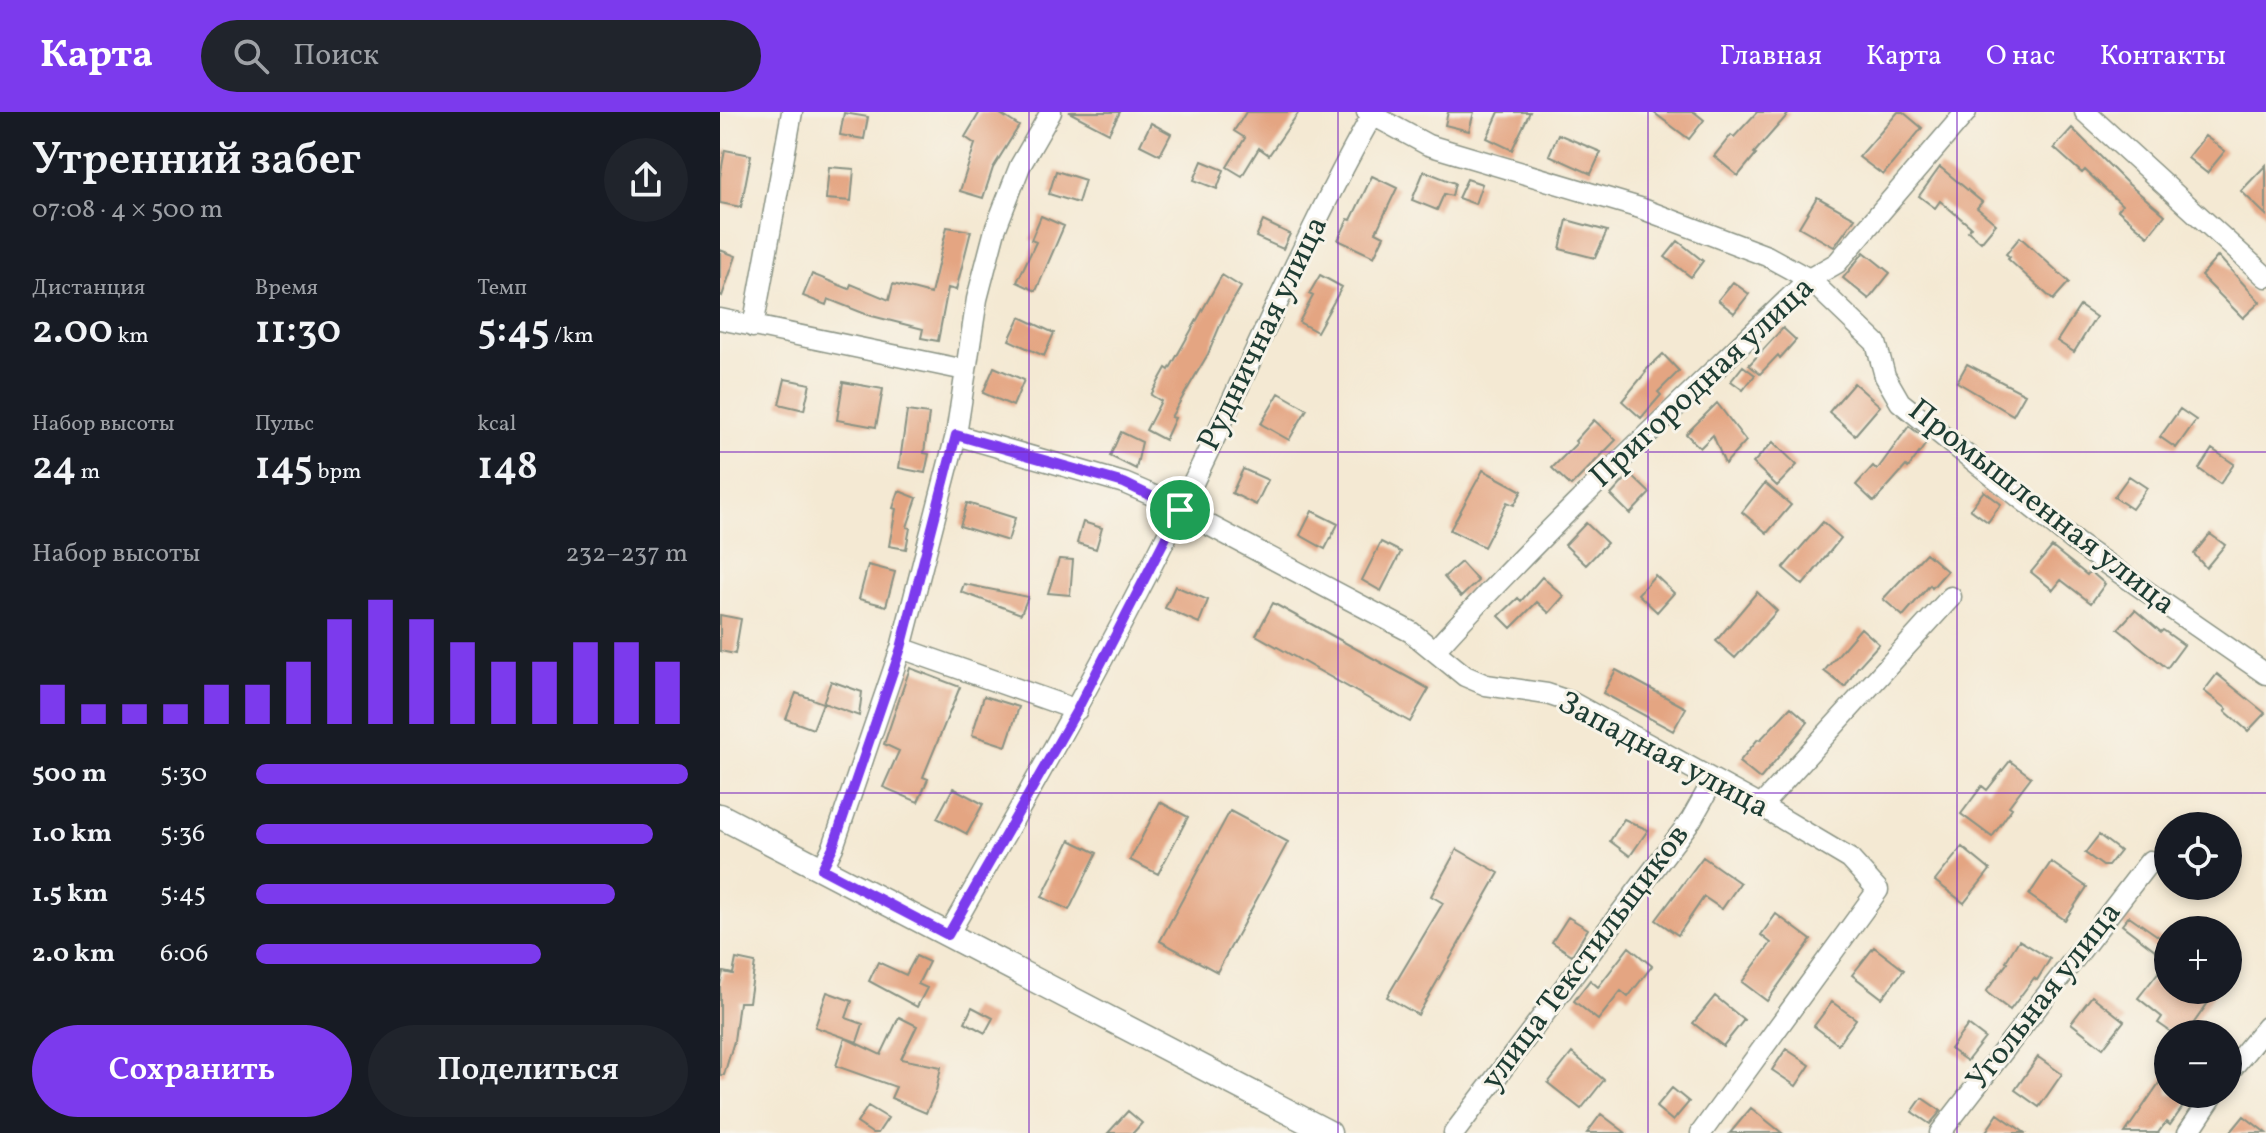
<!DOCTYPE html>
<html lang="ru">
<head>
<meta charset="utf-8">
<style>
	body { margin:0; font-family:Vollkorn,serif; background:#20242c; color:#f1f3f6; height:100vh; display:flex; flex-direction:column; font-size:30px; white-space:nowrap }
	* { box-sizing:border-box; margin:0 }
	p { font-size:26px; color:#9ea1a6 }
	.icon { flex:none; width:44px; height:44px; fill:none; stroke:currentColor; stroke-width:2; stroke-linecap:round; stroke-linejoin:round }
	.map { position:relative; flex:1; overflow:hidden }
	.details { display:flex; flex-direction:column; background:#171b24; width:720px }
	.details>* { flex:none }
	.fabs { position:absolute; left:1434px; top:700px; display:grid; gap:16px }
	.fabs a { display:grid; place-items:center; width:88px; height:88px; border-radius:50%; background:#171b24; box-shadow:0 4px 12px #0003; font-size:40px }
	.pin { position:absolute; display:grid; place-items:center; width:68px; height:68px; color:#fff; margin:-34px; border:4px solid #fff; border-radius:50%; box-shadow:0 2px 8px #0007 }
	.round { display:grid; place-items:center; flex:none; width:84px; height:84px; border-radius:42px; background:#20242c }
	.headline { display:flex; align-items:center; justify-content:space-between; height:136px; padding:0 32px }
	h1 { font-size:44px; font-weight:600; line-height:60px }
	.figures { display:grid; grid-template-columns:repeat(3,1fr); gap:12px; height:136px; padding:8px 32px }
	.figures div { display:grid; align-content:center }
	.figures b { font-size:40px; font-weight:600 }
	.figures small { font-size:22px; font-weight:400 }
	.figures p { font-size:22px }
	.chart { height:224px; padding:16px 32px }
	.chart p { display:flex; justify-content:space-between }
	.chart svg { width:100%; height:144px; margin-top:8px; stroke:#7c3aed; stroke-width:6 }
	.primary-button { display:flex; gap:16px; margin-top:auto; padding:16px 32px }
	.primary-button a { flex:1; height:92px; border-radius:48px; background:#7c3aed; color:#fff; font-size:32px; font-weight:600; line-height:92px; text-align:center }
	.primary-button a+a { background:#20242c; color:#f1f3f6 }
	ul { padding:0 32px; list-style:none; font-size:26px }
	li { display:grid; grid-template-columns:128px 96px 1fr; align-items:center; height:60px }
	li i { height:20px; border-radius:10px; background:#7c3aed }
	header { display:flex; align-items:center; gap:48px; box-sizing:border-box; height:112px; padding:0 40px; background:#7c3aed; color:#fff }
	header strong { font-size:38px }
	nav { display:flex; gap:44px; margin-inline-start:auto; font-size:28px }
	.search { width:560px; height:72px; background:#20242c; display:flex; align-items:center; gap:20px; box-sizing:border-box; padding:0 28px; border-radius:44px; color:#9ea1a6; font-size:30px }
	main { display:flex; flex:1; min-height:0 }
	.map>svg:first-child { display:block }
</style>
</head>
<body>
<header>
<strong>Карта</strong>
<div class="search"><svg class="icon" aria-label="search" viewBox="0 0 24 24"><circle cx="10" cy="10" r="6"/><path d="M15 15l6 6"/></svg>Поиск</div>
<nav><a>Главная</a><a>Карта</a><a>О нас</a><a>Контакты</a></nav>
</header>
<main>
<section class="details">
<div class="headline"><div><h1>Утренний забег</h1><p>07:08 · 4 × 500 m</p></div><a class="round"><svg class="icon" aria-label="share" viewBox="0 0 24 24"><path d="M12 15V3M7 8l5-5 5 5M5 13v7h14v-7"/></svg></a></div>
<div class="figures">
<div><p>Дистанция</p><b>2.00<small> km</small></b></div>
<div><p>Время</p><b>11:30</b></div>
<div><p>Темп</p><b>5:45<small> /km</small></b></div>
</div>
<div class="figures">
<div><p>Набор высоты</p><b>24<small> m</small></b></div>
<div><p>Пульс</p><b>145<small> bpm</small></b></div>
<div><p>kcal</p><b>148</b></div>
</div>
<div class="chart"><p><span>Набор высоты</span>232–237 m</p>
<svg viewBox="0 0 160 44" preserveAspectRatio="none"><path d="M5 44V32M15 44V38M25 44V38M35 44V38M45 44V32M55 44V32M65 44V25M75 44V12M85 44V6M95 44V12M105 44V19M115 44V25M125 44V25M135 44V19M145 44V19M155 44V25"/></svg>
</div>
<ul>
<li><b>500 m</b>5:30<i style="width:100%"></i></li>
<li><b>1.0 km</b>5:36<i style="width:92%"></i></li>
<li><b>1.5 km</b>5:45<i style="width:83%"></i></li>
<li><b>2.0 km</b>6:06<i style="width:66%"></i></li>
</ul>
<div class="primary-button"><a>Сохранить</a><a>Поделиться</a></div>
</section>
<div class="map">
<svg width="1546" height="1021" viewBox="0 0 1546 1021">
	<rect width="100%" height="100%" fill="#f7f3e8"/>
	<filter id="ink" filterUnits="userSpaceOnUse"><feTurbulence type="fractalNoise" baseFrequency=".0125" numOctaves="2"/><feDisplacementMap in="SourceGraphic" scale="16" xChannelSelector="R" yChannelSelector="G"/><feConvolveMatrix kernelMatrix="1 2 1 2 8 2 1 2 1" color-interpolation-filters="sRGB"/></filter>
	<filter id="wash" filterUnits="userSpaceOnUse"><feTurbulence type="fractalNoise" baseFrequency=".006" numOctaves="4" result="noise"/><feDisplacementMap in="SourceGraphic" scale="32" xChannelSelector="R" yChannelSelector="G"/><feGaussianBlur stdDeviation="1.8" result="paint"/><feColorMatrix in="noise" values="0 0 0 0 0 0 0 0 0 0 0 0 0 0 0 0 0 1.4 0 .05"/><feComposite in="paint" operator="in"/></filter>
	<g filter="url(#wash)">
		<rect width="100%" height="100%" fill="#f4e9d3"/>
		<g id="blocks">
			<path fill="#e4a582" d="M260,0H277L299,14L273,56L263,86L240,79L255,32L245,25Z
				M349,0H400L389,21Z
				M526,0H579L549,43L539,36L522,64L507,55L525,26L514,19Z
				M728,0H754L749,19L725,13Z
				M779,0H810L792,38L767,26Z
				M933,0H974L984,8L969,27Z
				M1037,0H1070L1034,41L1036,42L1018,64L994,44L1011,23L1014,25Z
				M1178,0H1183L1202,16L1163,63L1139,45Z
				M124,1L148,5L144,27L120,23Z
				M431,11L451,22L440,43L420,33Z
				M1352,16L1406,70L1445,103L1428,124L1398,98L1402,93L1365,58L1362,61L1334,36Z
				M838,22L881,40L871,62L829,43Z
				M1485,24L1505,39L1487,61L1468,46Z
				M5,38L31,43L21,95L0,91V65Z
				M482,49L504,58L497,77L474,68Z
				M1546,53V103L1521,79Z
				M109,55L134,57L131,89L106,87Z
				M1220,55L1262,90L1257,96L1276,112L1261,130L1248,119L1251,115L1220,89L1215,96L1199,84Z
				M336,59L365,68L358,91L329,82Z
				M704,59L735,71L732,84L724,82L717,98L692,88Z
				M652,64L677,76L656,120L664,124L654,145L618,128L628,107L631,108Z
				M747,67L762,72L755,92L738,86Z
				M1097,85L1135,106L1114,135L1079,115Z
				M321,104L344,114L316,179L297,170L316,130L311,128Z
				M847,108L887,119L875,146L840,137Z
				M543,109L570,122L563,137L536,125Z
				M227,115L251,119L236,178L228,176L218,229L201,226L203,217L148,203L108,187L106,193L83,184L92,162L129,177L131,172L169,188L173,172L211,182Z
				M1300,125L1349,170L1333,188L1288,147L1290,145L1286,142Z
				M958,129L983,149L971,165L945,145Z
				M0,138L16,144L2,184L0,183Z
				M1144,140L1170,161L1149,187L1123,166Z
				M1498,144L1540,190L1523,206L1481,164Z
				M502,163L521,175L504,204L488,242L451,305L455,306L445,328L426,318L441,289L431,283L446,256L449,258Z
				M600,163L622,175L597,220L579,210L593,184L589,182Z
				M1013,170L1029,182L1014,201L998,188Z
				M1360,194L1376,205L1354,240L1337,229Z
				M300,205L334,221L324,244L289,228Z
				M1063,216L1076,228L1060,246L1058,243L1040,262L1029,253Z
				M943,242L959,259L938,280L941,283L921,306L902,289L926,260L925,259Z
				M1247,252L1305,282L1293,303L1237,270Z
				M1023,254L1035,263L1023,278L1011,269Z
				M274,255L304,268L293,294L263,281Z
				M65,267L90,272L84,298L59,292Z
				M123,270L163,277L156,315L117,308Z
				M1134,271L1160,294L1135,323L1109,300Z
				M559,281L587,297L569,328L541,312Z
				M997,291L1026,329L1005,352L993,323L980,336L966,322Z
				M1460,297L1476,308L1456,336L1440,325Z
				M187,299L209,302L204,341L209,342L205,361L179,356Z
				M874,308L896,328L851,374L832,356L857,331L855,329Z
				M1189,314L1208,329L1188,356L1186,354L1154,390L1136,373L1153,354L1157,358Z
				M401,320L422,330L416,357L390,344Z
				M1053,330L1077,353L1057,374L1033,351Z
				M1492,337L1514,352L1500,372L1479,357Z
				M523,357L548,368L536,393L512,381Z
				M763,358L802,379L794,393L787,390L764,435L730,418Z
				M910,362L930,381L910,402L891,383Z
				M1409,364L1427,376L1412,397L1394,385Z
				M1045,371L1071,393L1047,421L1022,400Z
				M179,379L197,386L187,415L190,416L186,437L169,434L176,397L173,396Z
				M1264,379L1281,392L1268,410L1250,397Z
				M247,391L295,406L288,429L240,414Z
				M592,399L618,412L605,437L580,423Z
				M363,410L382,416L376,437L357,431Z
				M1103,410L1121,426L1083,473L1063,456Z
				M866,411L887,431L866,453L845,433Z
				M1490,422L1505,433L1486,456L1474,442Z
				M661,430L681,440L661,479L642,468Z
				M1332,435L1367,463L1370,459L1385,472L1371,491L1341,468L1333,478L1311,460Z
				M1206,441L1227,459L1212,476L1210,473L1183,504L1163,487Z
				M339,447L353,448L350,483L328,481Z
				M741,450L758,469L741,485L724,465Z
				M148,453L175,460L166,494L139,487Z
				M935,463L954,481L937,500L918,482Z
				M822,465L844,484L829,501L817,490L791,516L779,504L798,486L801,489Z
				M244,472L308,485L301,502L241,480Z
				M455,474L488,488L479,511L445,496Z
				M1037,480L1057,499L1015,546L996,529Z
				M553,491L709,577L690,610L536,523Z
				M1415,498L1441,520L1443,518L1464,533L1447,556L1398,517Z
				M0,503L21,507L15,542L0,539Z
				M1141,516L1159,532L1137,556L1125,575L1104,559Z
				M190,556L240,575L203,665L208,667L198,690L163,675L179,639L164,632Z
				M896,558L966,596L953,619L883,581Z
				M1497,562L1545,601L1528,619L1505,599L1507,597L1484,579Z
				M111,569L142,580L139,604L103,591Z
				M76,581L103,591L93,617L66,607Z
				M264,584L299,595L286,634L252,623Z
				M1071,595L1088,610L1040,667L1019,650L1038,627L1040,628Z
				M1290,649L1311,665L1289,694L1292,696L1272,725L1241,702L1262,674L1267,678Z
				M233,676L263,692L247,722L217,706Z
				M440,690L468,705L438,762L410,748Z
				M510,699L568,730L497,860L440,829Z
				M904,707L928,718L910,744L890,729Z
				M1379,723L1400,739L1388,754H1383L1365,741Z
				M350,728L377,741L349,798L322,785Z
				M1242,735L1270,758L1244,791L1215,769Z
				M737,737L779,761L698,903L667,885L723,791L711,784Z
				M983,745L1020,771L1002,797L984,785L958,823L936,808Z
				M1331,750L1367,775L1345,808L1309,783Z
				M1056,802L1091,828L1047,889L1022,870L1051,831L1041,823Z
				M1409,804L1448,831V878H1497L1466,922H1454L1438,911L1442,905L1418,886L1448,848L1402,813Z
				M848,805L868,817L852,843L832,830Z
				M1299,828L1330,847L1317,868L1314,866L1290,898L1266,880L1288,850L1286,849Z
				M909,835L932,854L908,885L901,879L878,908L854,889L870,868L878,875Z
				M1154,835L1184,858L1162,886L1132,863Z
				M196,844L209,850L198,872L207,876L197,895L149,869L158,850L186,863Z
				M16,847L35,851L29,890H19L14,929L4,963H0V873L3,860L13,862Z
				M107,880L132,889L126,906L143,912L137,930L95,915Z
				M995,884L1024,908L1003,934L973,911Z
				M1372,884L1404,909L1383,936L1351,911Z
				M1112,890L1136,907L1118,932L1094,914Z
				M252,895L273,906L265,921L245,910Z
				M179,905L197,914L181,947L221,955L216,979L206,1001L171,986L176,975L116,954L125,926L161,943Z
				M1248,913L1265,926L1247,949L1230,937Z
				M1066,937L1090,953L1076,974L1052,958Z
				M852,941L884,968L861,997L828,971Z
				M1318,945L1342,962L1319,995L1295,978Z
				M1448,958V982H1472L1450,1013L1446,1010L1438,1021H1405Z
				M952,976L969,990L953,1009L936,995Z
				M1202,986L1221,999L1210,1012L1192,1000Z
				M148,994L168,1006L158,1021H152L137,1011Z
				M1031,996L1062,1021H1010Z
				M408,999L422,1011L413,1021H388Z
				M881,1002L906,1021H867Z
				M1278,1002L1305,1021H1265Z
				M1524,1004L1546,1021H1510Z"/>
		</g>
	</g>
	<g filter="url(#ink)">
		<use href="#blocks" fill-opacity="0" stroke="#8a9384" stroke-width="2"/>
		<g fill="none" stroke-linecap="round" stroke-linejoin="round">
			<g stroke="#8a9384" stroke-width="23">
				<path id="minor" d="M647,0L708,33L920,96L1047,144L1089,167L1156,231L1165,264L1180,290L1358,432L1546,562
					M1365,0L1546,165
					M0,207L245,258
					M33,215L72,0
					M236,323L404,371L432,383L691,520L745,564L766,573L827,582L851,590L1041,694L1130,747L1158,778L981,1021
					M181,536L357,598
					M715,538C833,408 963,289 1089,167L1117,151L1246,0
					M1041,694L1231,485
					M102,757L113,735L181,536L236,323L257,187L275,118L300,54L331,0
					M228,823C308,682 389,542 460,397C526,266 581,128 654,0
					M1508,961L1546,915
					M734,1021L971,708L993,669
					M1220,1021L1430,749
					M1468,1021L1494,982"/>
			</g>
			<g stroke="#8a9384" stroke-width="27">
				<path id="tertiary" d="M0,704L609,1021"/>
			</g>
			<use href="#minor" stroke="#fff" stroke-width="20"/>
			<use href="#tertiary" stroke="#fff" stroke-width="24"/>
		</g>
	</g>
	<g fill="none" stroke-linecap="round" stroke-linejoin="round" filter="url(#ink)">
		<g stroke="#fff" stroke-width="16">
			<path id="route" d="M236,323L404,371L460,398L357,598L228,823L102,757L113,735L181,536Z"/>
		</g>
		<use href="#route" stroke="#7c3aed" stroke-width="10"/>
	</g>
	<path fill="none" stroke="#7b2cbf" stroke-width="2" stroke-opacity="0.55" d="M309,0V1021M618,0V1021M928,0V1021M1237,0V1021M0,340H1546M0,681H1546"/>
	<g text-anchor="middle" dominant-baseline="central" stroke-width="6" stroke-linejoin="round" paint-order="stroke">
		<g font-size="32" fill="#1f3d34" stroke="#f7f3e8">
			<text transform="translate(544 222) rotate(-64)">Рудничная улица</text>
			<text transform="translate(983 271) rotate(-43)">Пригородная улица</text>
			<text transform="translate(1321 396) rotate(38)">Промышленная улица</text>
			<text transform="translate(943 644) rotate(28)">Западная улица</text>
			<text transform="translate(866 846) rotate(-53)">улица Текстильщиков</text>
			<text transform="translate(1325 885) rotate(-52)">Угольная улица</text>
		</g>
	</g>
</svg>
<div class="fabs">
<a><svg class="icon" aria-label="locate" viewBox="0 0 24 24"><circle cx="12" cy="12" r="6"/><path d="M12 2v4M12 18v4M2 12h4M18 12h4"/></svg></a>
<a>+</a>
<a>−</a>
</div>
<div class="pin" style="left:460px;top:398px;background:#1e9e55"><svg class="icon" aria-label="arrive" viewBox="0 0 24 24"><path d="M6 21V4h12l-3 4 3 4H6"/></svg></div>
</div>
</main>
</body>
</html>
